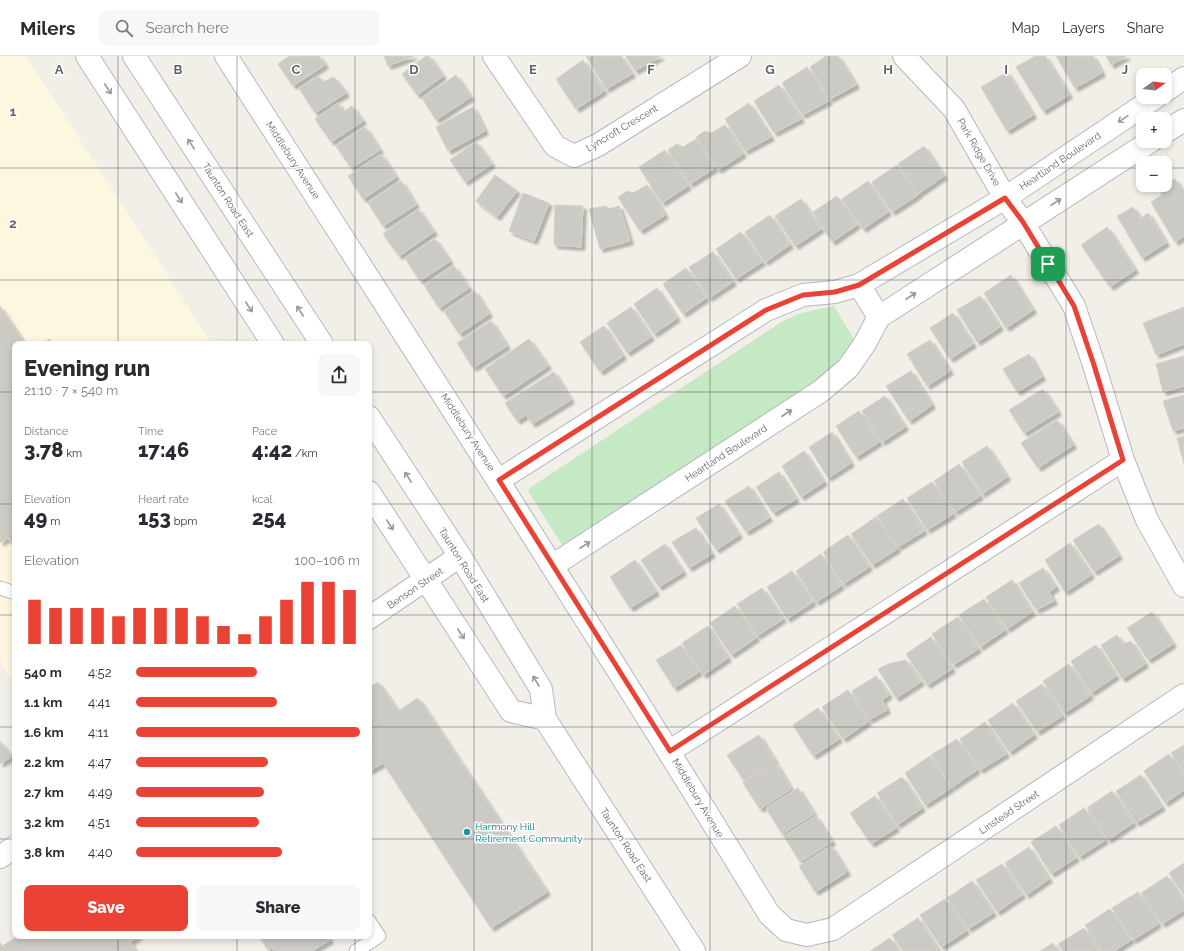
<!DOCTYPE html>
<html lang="en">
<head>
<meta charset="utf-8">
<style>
	body { margin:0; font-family:Raleway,sans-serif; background:#f7f7f7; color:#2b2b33; height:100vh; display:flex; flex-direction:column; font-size:15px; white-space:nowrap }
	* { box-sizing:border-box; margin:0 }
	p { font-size:13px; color:#7c7c81 }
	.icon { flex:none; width:22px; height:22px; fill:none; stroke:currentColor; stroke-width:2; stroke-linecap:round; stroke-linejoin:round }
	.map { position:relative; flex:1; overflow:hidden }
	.side { position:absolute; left:12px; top:285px; width:360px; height:598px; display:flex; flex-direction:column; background:#fff; border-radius:8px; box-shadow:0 2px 6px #0003 }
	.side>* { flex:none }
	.needle { width:26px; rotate:75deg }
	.buttons { position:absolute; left:1136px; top:12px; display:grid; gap:8px }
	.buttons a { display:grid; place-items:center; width:36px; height:36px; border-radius:8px; background:#fff; box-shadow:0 2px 6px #0003; font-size:20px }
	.pin { position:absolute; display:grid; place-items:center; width:34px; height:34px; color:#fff; margin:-17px; border-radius:8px; box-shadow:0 2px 6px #0006 }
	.round { display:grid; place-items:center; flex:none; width:42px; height:42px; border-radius:8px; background:#f7f7f7 }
	.overview { display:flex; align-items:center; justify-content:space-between; height:68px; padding:0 12px }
	h1 { font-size:22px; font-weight:800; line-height:30px }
	.stats { display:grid; grid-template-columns:repeat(3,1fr); gap:6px; height:68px; padding:4px 12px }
	.stats div { display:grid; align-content:center }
	.stats b { font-size:20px; font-weight:800 }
	.stats small { font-size:11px; font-weight:400 }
	.stats p { font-size:11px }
	.chart { height:112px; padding:8px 12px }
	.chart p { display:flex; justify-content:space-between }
	.chart svg { width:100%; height:72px; margin-top:4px; stroke:#ea4335; stroke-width:6 }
	.action { display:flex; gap:8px; margin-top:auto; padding:8px 12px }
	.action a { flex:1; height:46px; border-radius:8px; background:#ea4335; color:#fff; font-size:16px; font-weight:800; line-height:46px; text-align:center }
	.action a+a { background:#f7f7f7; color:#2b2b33 }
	ul { padding:0 12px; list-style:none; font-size:13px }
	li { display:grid; grid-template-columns:64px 48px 1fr; align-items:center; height:30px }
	li i { height:10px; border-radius:5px; background:#ea4335 }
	header { display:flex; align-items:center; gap:24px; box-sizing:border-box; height:56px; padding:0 20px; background:#fff; border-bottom:1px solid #e1e1e2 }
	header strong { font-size:19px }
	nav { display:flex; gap:22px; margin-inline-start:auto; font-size:14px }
	.search { width:280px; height:36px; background:#f7f7f7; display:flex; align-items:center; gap:10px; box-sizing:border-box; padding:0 14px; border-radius:8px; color:#7c7c81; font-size:15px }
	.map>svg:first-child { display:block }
</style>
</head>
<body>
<header>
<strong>Milers</strong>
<div class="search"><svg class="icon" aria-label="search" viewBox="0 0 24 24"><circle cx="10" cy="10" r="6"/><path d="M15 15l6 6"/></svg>Search here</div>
<nav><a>Map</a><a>Layers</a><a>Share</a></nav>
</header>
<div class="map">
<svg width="1184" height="895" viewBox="0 0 1184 895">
	<defs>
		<filter id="shadow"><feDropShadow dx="3.5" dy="3.5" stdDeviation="1" flood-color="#0004"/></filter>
	</defs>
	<rect width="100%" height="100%" fill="#f1efe8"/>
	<path fill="#fef7e0" d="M0,0H26L212,288H15V628L0,606Z"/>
	<path fill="#c5e8c5" d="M834,250L858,290L830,322L569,489H562L528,435L531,431L783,265L801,257Z"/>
	<path fill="#cccac5" stroke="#d6d1c6" filter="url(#shadow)" d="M289,0H319L325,9L293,30L278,8Z
		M384,0H414L388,10Z
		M426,0H429L443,20L417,39L402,18Z
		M586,0H621L632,18L606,33Z
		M626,0H661L635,15Z
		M826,0H838L856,29L830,43L810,11Z
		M1035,0H1045L1069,39L1043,55L1016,11Z
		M1056,0H1093L1102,17L1075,32Z
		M1106,0H1127L1111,9Z
		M583,4L604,35L576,53L556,23Z
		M807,11L829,45L802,59L782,27Z
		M1007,16L1033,59L1007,75L981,31Z
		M456,19L471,41L436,64L422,42Z
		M318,20L323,26L334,21L346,37L315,57L299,32Z
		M779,29L801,63L774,77L754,45Z
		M338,47L343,56L352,50L363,65L331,86L315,63Z
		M749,47L771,81L745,95L725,63Z
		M473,51L485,75L448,95L436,71Z
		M725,69L743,98L718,114L696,81L705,75L711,77Z
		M365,71L380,94L351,112L336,90Z
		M696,83L715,112L690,128L668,94L677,88L683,91Z
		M476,86L492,108L465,126L450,104Z
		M924,90L944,120L918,138L898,108Z
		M665,94L688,130L662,147L639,111Z
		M381,98L396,121L363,143L348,120Z
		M897,109L918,139L892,156L872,126Z
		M495,119L517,135L497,161L476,145Z
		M1175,123L1184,138V180L1175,186L1151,146L1162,139L1159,133Z
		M401,125L416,149L383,170L368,147Z
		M868,125L888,156L863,173L842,143Z
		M647,129L665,159L640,175L618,141L628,135L633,137Z
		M523,137L549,147L534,185L509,175Z
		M837,140L857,169L832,186L813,156Z
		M801,143L821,173L795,190L775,160Z
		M555,149L583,150L581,191L554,189Z
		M606,150L608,153L619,150L630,185L600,193L589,153Z
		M1133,151L1140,163L1148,157L1166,187L1142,202L1117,160Z
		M418,153L434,176L399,200L383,178Z
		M770,159L790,189L765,206L745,176Z
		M1107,171L1135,214L1110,231L1081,189Z
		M741,176L762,206L736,223L716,193Z
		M435,183L450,205L420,225L405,202Z
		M713,196L733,226L709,242L689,211Z
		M454,210L469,232L439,252L424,229Z
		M686,212L706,242L683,258L663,228Z
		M1011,219L1033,254L1006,272L984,237Z
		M657,232L677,262L654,278L634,248Z
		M475,235L489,258L459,278L444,255Z
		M980,240L1000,271L977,286L957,254Z
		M0,250L25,288H15V493L8,482L0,487Z
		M631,251L651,281L627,297L607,267Z
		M1184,251V288L1156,299L1143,267Z
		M953,257L973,288L950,303L930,272Z
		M491,265L507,290L473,312L457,287Z
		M604,270L623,300L600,316L580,286Z
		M50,283L53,288H42Z
		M529,283L548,310L503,340L485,313Z
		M930,284L950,315L927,330L907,298Z
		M1029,298L1042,321L1017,336L1003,313Z
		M1184,300V330L1163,336L1156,308Z
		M911,315L932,349L909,365L886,330Z
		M554,316L571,344L532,368L526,359L517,365L505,347Z
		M1043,333L1058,356L1024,377L1009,354Z
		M1184,339V372L1173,375L1163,345Z
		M885,340L905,371L882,386L862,355Z
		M859,355L879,386L856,401L836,370Z
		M1057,364L1073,389L1038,412L1021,387Z
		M832,376L851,407L828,422L809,391Z
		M1184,380V408L1177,382Z
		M987,390L1007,421L982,438L962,406Z
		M804,395L824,426L801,441L782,410Z
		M959,408L980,440L955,456L934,425Z
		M779,416L796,443L773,457L756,431Z
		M932,426L953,458L927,474L907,442Z
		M749,430L769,462L746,476L725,445Z
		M903,443L924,475L898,491L877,460Z
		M719,448L739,479L716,494L696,462Z
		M876,461L897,493L872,509L851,478Z
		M1099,468L1119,500L1094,516L1073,484Z
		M696,472L712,498L689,512L672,486Z
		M848,479L869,511L843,528L823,496Z
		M1070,487L1091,519L1065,536L1045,504Z
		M665,488L683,516L659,531L641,504Z
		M821,498L841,530L816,546L796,515Z
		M635,504L656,536L630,552L610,521Z
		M1043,512L1056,531L1049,536L1054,545L1036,554L1019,527Z
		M792,515L813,546L787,563L767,531Z
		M1012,524L1032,556L1007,573L986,541Z
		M762,532L783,563L757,580L737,548Z
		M984,543L1005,574L980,591L959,559Z
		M735,550L756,582L731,599L710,567Z
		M1152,556L1173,588L1148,604L1127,572Z
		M958,561L978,593L953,609L932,578Z
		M708,570L728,602L703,619L682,587Z
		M1117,579L1123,588L1131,585L1145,608L1122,623L1101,589Z
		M931,581L952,613L927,629L906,598Z
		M681,589L699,616L674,632L656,604Z
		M1096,589L1116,620L1091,637L1071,605Z
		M906,604L921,626L896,642L878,613L888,608Z
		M1069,608L1090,640L1064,657L1043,625Z
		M876,620L889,639L882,644L887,654L869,664L852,635Z
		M378,626L398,655L418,642L547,836L491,872L383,707L369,715V632Z
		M1042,628L1062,660L1037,676L1016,645Z
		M848,634L868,666L843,683L822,651Z
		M1013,647L1034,679L1009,696L988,664Z
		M818,652L839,683L813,700L793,669Z
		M985,666L1006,698L980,714L960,683Z
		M759,679L775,705L744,725L727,699Z
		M957,683L977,714L952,731L931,699Z
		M0,685L11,701L0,708Z
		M1184,689V716L1171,697Z
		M1169,698L1184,721V734L1165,747L1144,715Z
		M930,700L951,732L925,749L905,717Z
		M776,707L791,733L760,753L743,727Z
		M1141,719L1162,751L1136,767L1116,735Z
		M902,721L922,752L897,769L877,737Z
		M798,732L814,758L782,778L766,752Z
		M1112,735L1133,767L1108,784L1087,752Z
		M875,740L896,772L871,788L850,757Z
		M1084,752L1105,784L1079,801L1059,769Z
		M816,760L832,786L800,806L784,780Z
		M1056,770L1076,802L1051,818L1031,786Z
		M831,790L847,816L815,836L799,810Z
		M1029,791L1049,823L1026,839L1005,807Z
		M1184,807V839L1169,817Z
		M1002,808L1022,839L997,856L976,824Z
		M1167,820L1184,846V854L1162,868L1141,837Z
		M972,825L993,857L968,873L947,842Z
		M1138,836L1158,868L1133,884L1112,852Z
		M945,843L966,875L941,891L920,859Z
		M1110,853L1131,884L1114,895H1102L1085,869Z
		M918,862L938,894L937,895H903L892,879Z
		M1084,872L1099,895H1063L1058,888Z
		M18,880H139L130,886L136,895H0V886L2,890Z
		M259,880H328L330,884L312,895H274L272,892L268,894Z
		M890,882L898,895H870Z
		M1053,887L1058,895H1040Z"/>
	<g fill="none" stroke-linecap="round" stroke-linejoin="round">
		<g stroke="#b5b8bc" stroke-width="15">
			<path id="lane" d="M0,532L15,537
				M356,895L379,880L369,865"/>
		</g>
		<g stroke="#b5b8bc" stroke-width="24">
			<path id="street" d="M226,0C409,285 592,569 769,858L786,874L807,879L833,873L1184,639
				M494,0L555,90L574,100L598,89L740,0
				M904,0L954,53L1005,142L1023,167L1074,250L1094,309L1123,404L1147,464L1184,530
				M1165,35L1184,22
				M1165,76L1184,64
				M859,229L879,261
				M499,424L766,254L803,239L835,236L859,229L1005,142L1156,41
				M552,510L821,335L848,312L864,289L879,261L1151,85
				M369,562L460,500
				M670,695L1123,404
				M0,801L15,791"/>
		</g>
		<g stroke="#b6babf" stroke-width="24">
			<path id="secondary" d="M87,0L273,288
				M134,0L322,288
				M369,361L460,500L541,633L545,663L694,895
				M369,436L511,655L545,663"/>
		</g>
		<use href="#lane" stroke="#fff" stroke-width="13"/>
		<use href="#street" stroke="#fff" stroke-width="22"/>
		<use href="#secondary" stroke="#fff" stroke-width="22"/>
	</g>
	<defs><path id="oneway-shaft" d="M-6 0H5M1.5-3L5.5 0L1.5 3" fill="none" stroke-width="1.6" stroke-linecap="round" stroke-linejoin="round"/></defs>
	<g stroke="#979a9d">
		<use href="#oneway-shaft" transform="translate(108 33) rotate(57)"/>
		<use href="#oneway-shaft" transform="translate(1123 63) rotate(146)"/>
		<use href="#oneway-shaft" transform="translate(191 88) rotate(-123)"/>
		<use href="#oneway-shaft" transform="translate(179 142) rotate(57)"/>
		<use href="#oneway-shaft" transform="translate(1056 146) rotate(-33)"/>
		<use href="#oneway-shaft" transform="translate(911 240) rotate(-33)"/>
		<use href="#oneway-shaft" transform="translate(249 251) rotate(57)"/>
		<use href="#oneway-shaft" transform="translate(300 255) rotate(-123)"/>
		<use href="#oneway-shaft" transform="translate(787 357) rotate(-33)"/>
		<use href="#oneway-shaft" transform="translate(408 421) rotate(-123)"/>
		<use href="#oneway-shaft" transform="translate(390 469) rotate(57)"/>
		<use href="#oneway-shaft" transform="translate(585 489) rotate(-33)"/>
		<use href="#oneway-shaft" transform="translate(461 578) rotate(57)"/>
		<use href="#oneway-shaft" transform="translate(536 625) rotate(-121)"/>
	</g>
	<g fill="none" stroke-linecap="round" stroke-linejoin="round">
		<g stroke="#fff" stroke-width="8">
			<path id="route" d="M1005,142L1023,166L1074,250L1094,309L1123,404L670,695L499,424L766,254L803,239L835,236L859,229Z"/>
		</g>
		<use href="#route" stroke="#ea4335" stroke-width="5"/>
	</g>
	<path fill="none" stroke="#5f6368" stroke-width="1" stroke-opacity="0.55" d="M118,0V288M237,0V288M355,0V288M474,0V895M592,0V895M710,0V895M829,0V895M947,0V895M1066,0V895M0,112H1143M1165,112H1184M0,224H1184M0,336H15M369,336H1184M0,448H15M369,448H1184M0,559H15M369,559H1184M0,671H15M369,671H1184M0,783H15M369,783H1184M118,880V895M237,880V895M355,880V895"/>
	<circle fill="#0f9aa8" stroke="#fff" stroke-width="1.5" cx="467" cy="776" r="4"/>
	<g text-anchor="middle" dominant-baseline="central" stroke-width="3" stroke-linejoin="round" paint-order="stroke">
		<g font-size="10" fill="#5f6368" stroke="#fff">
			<text transform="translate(622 72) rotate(-31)">Lyncroft Crescent</text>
			<text transform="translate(979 96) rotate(60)">Park Ridge Drive</text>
			<text transform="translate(293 104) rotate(57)">Middlebury Avenue</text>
			<text transform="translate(1060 105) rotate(-34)">Heartland Boulevard</text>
			<text transform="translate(228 144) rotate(57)">Taunton Road East</text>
			<text transform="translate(468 376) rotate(57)">Middlebury Avenue</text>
			<text transform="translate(726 397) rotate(-33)">Heartland Boulevard</text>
			<text transform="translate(464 509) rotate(58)">Taunton Road East</text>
			<text transform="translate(415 532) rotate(-34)">Benson Street</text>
			<text transform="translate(698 742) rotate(59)">Middlebury Avenue</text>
			<text transform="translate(1009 756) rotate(-34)">Linstead Street</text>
			<text transform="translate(626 789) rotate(57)">Taunton Road East</text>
		</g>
		<g font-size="10" fill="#0d838f" stroke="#fff" text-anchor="start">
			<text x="475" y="770">Harmony Hill<tspan x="475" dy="12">Retirement Community</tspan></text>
		</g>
	</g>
	<g font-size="13" text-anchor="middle" font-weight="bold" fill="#5f6368" stroke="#fff" stroke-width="3" stroke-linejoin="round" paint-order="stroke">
		<text x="59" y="18">A</text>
		<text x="178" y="18">B</text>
		<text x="296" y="18">C</text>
		<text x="414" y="18">D</text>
		<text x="533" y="18">E</text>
		<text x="651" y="18">F</text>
		<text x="770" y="18">G</text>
		<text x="888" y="18">H</text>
		<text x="1006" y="18">I</text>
		<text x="1125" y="18">J</text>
		<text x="13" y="60">1</text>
		<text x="13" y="172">2</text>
	</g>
</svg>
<div class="buttons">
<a><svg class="needle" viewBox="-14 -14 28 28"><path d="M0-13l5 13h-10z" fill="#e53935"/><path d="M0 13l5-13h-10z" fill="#7c7c81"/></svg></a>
<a>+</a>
<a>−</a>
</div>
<div class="pin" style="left:1048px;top:208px;background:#1e9e55"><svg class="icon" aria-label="arrive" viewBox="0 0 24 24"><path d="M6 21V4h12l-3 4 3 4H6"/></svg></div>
<section class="side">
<div class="overview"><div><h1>Evening run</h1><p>21:10 · 7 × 540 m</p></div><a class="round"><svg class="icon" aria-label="share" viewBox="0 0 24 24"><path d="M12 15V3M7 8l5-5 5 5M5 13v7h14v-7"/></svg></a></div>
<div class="stats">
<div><p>Distance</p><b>3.78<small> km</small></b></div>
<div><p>Time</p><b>17:46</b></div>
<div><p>Pace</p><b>4:42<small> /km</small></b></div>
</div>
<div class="stats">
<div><p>Elevation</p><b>49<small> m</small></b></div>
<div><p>Heart rate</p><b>153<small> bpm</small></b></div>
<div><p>kcal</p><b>254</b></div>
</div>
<div class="chart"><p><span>Elevation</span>100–106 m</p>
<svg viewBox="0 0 160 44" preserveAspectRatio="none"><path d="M5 44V17M15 44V22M25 44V22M35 44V22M45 44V27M55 44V22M65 44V22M75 44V22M85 44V27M95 44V33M105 44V38M115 44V27M125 44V17M135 44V6M145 44V6M155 44V11"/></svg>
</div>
<ul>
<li><b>540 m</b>4:52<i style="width:54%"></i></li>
<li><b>1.1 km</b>4:41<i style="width:63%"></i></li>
<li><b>1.6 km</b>4:11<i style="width:100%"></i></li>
<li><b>2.2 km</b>4:47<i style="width:59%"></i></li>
<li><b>2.7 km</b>4:49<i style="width:57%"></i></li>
<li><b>3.2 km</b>4:51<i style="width:55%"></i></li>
<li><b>3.8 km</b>4:40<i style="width:65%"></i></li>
</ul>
<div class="action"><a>Save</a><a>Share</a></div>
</section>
</div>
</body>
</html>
